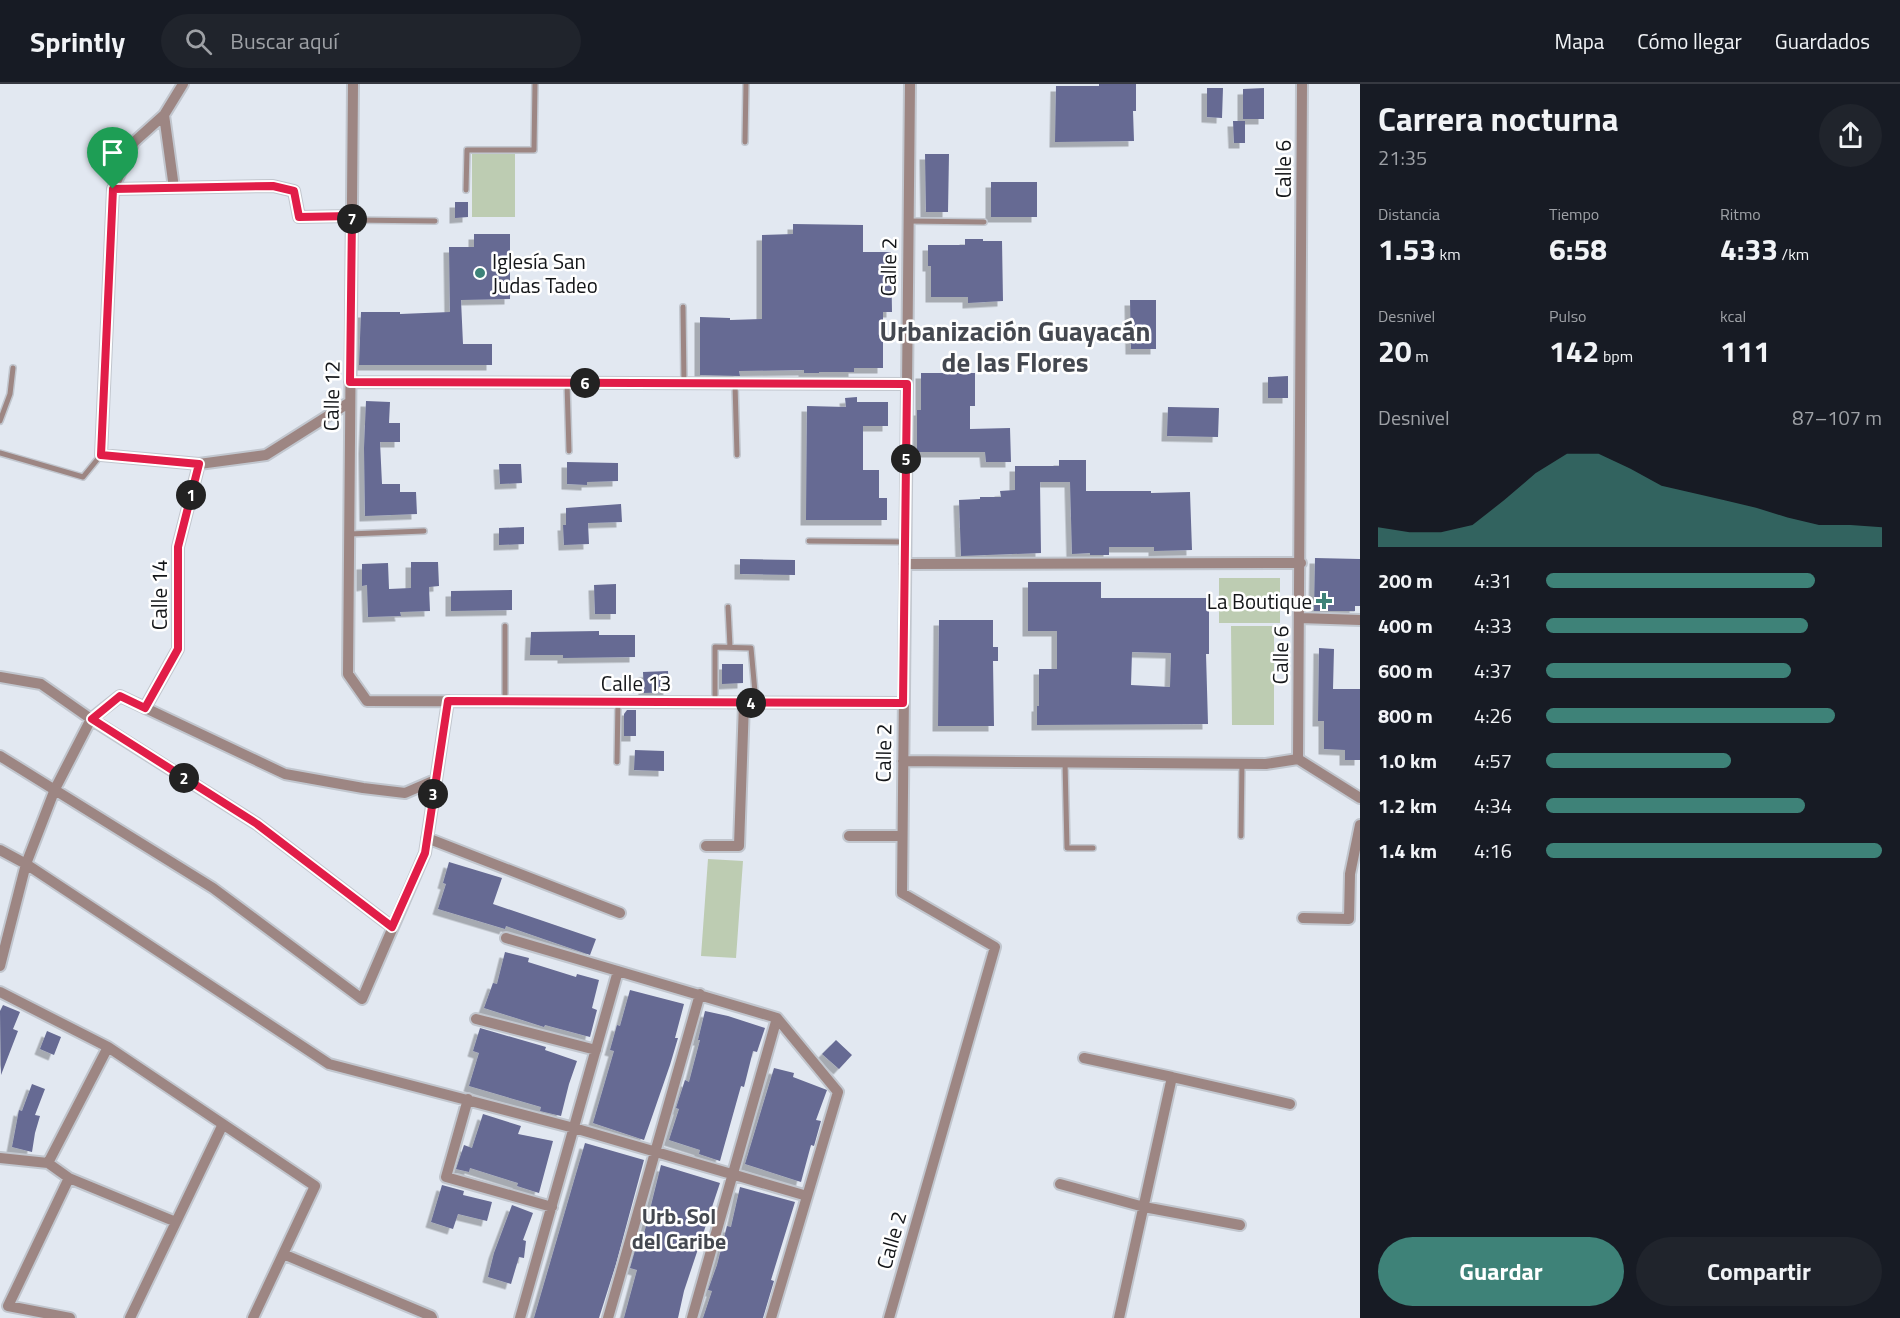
<!DOCTYPE html>
<html lang="es">
<head>
<meta charset="utf-8">
<style>
	body { margin:0; font-family:"Titillium Web",sans-serif; background:#20242c; color:#f1f3f6; height:100vh; display:flex; flex-direction:column; font-size:22px; white-space:nowrap }
	* { box-sizing:border-box; margin:0 }
	p { font-size:20px; color:#9ea1a6 }
	.icon { flex:none; width:33px; height:33px; fill:none; stroke:currentColor; stroke-width:2; stroke-linecap:round; stroke-linejoin:round }
	.map { position:relative; flex:1; overflow:hidden }
	.details { display:flex; flex-direction:column; background:#171b24; width:540px }
	.details>* { flex:none }
	.pin { position:absolute; display:grid; place-items:center; width:51px; height:51px; color:#fff; margin:-62px -26px; border-radius:50% 50% 50% 0; rotate:-45deg; box-shadow:0 0 6px #0007 }
	.pin .icon { rotate:45deg }
	.km { position:absolute; width:30px; height:30px; margin:-15px; border-radius:50%; background:#222; color:#fff; font-size:16px; line-height:30px; text-align:center }
	.round { display:grid; place-items:center; flex:none; width:63px; height:63px; border-radius:32px; background:#20242c }
	.head { display:flex; align-items:center; justify-content:space-between; height:102px; padding:0 18px }
	h1 { font-size:33px; font-weight:700; line-height:45px }
	.metrics { display:grid; grid-template-columns:repeat(3,1fr); gap:9px; height:102px; padding:6px 18px }
	.metrics div { display:grid; align-content:center }
	.metrics b { font-size:30px; font-weight:700 }
	.metrics small { font-size:16px; font-weight:400 }
	.metrics p { font-size:16px }
	.chart { height:168px; padding:12px 18px }
	.chart p { display:flex; justify-content:space-between }
	.chart svg { width:100%; height:108px; margin-top:6px; fill:#3e8278; opacity:.7 }
	.button { display:flex; gap:12px; margin-top:auto; padding:12px 18px }
	.button a { flex:1; height:69px; border-radius:36px; background:#3e8278; color:#fff; font-size:24px; font-weight:700; line-height:69px; text-align:center }
	.button a+a { background:#20242c; color:#f1f3f6 }
	ul { padding:0 18px; list-style:none; font-size:20px }
	li { display:grid; grid-template-columns:96px 72px 1fr; align-items:center; height:45px }
	li i { height:15px; border-radius:8px; background:#3e8278 }
	header { display:flex; align-items:center; gap:36px; box-sizing:border-box; height:84px; padding:0 30px; background:#171b24; border-bottom:2px solid #363941 }
	header strong { font-size:28px }
	nav { display:flex; gap:33px; margin-inline-start:auto; font-size:21px }
	.search { width:420px; height:54px; background:#20242c; display:flex; align-items:center; gap:15px; box-sizing:border-box; padding:0 21px; border-radius:33px; color:#9ea1a6; font-size:22px }
	main { display:flex; flex:1; min-height:0 }
	.map>svg:first-child { display:block }
</style>
</head>
<body>
<header>
<strong>Sprintly</strong>
<div class="search"><svg class="icon" aria-label="search" viewBox="0 0 24 24"><circle cx="10" cy="10" r="6"/><path d="M15 15l6 6"/></svg>Buscar aquí</div>
<nav><a>Mapa</a><a>Cómo llegar</a><a>Guardados</a></nav>
</header>
<main>
<div class="map">
<svg width="1360" height="1234" viewBox="0 0 1360 1234">
	<defs>
		<filter id="shadow"><feDropShadow dx="-5.5" dy="5.5" stdDeviation="0" flood-color="#0004"/></filter>
	</defs>
	<rect width="100%" height="100%" fill="#e2e8f1"/>
	<path fill="#bdccb2" d="M472,70H515V133H472Z
		M1219,494H1280V539H1219Z
		M1231,542H1274V641H1232Z
		M708,775L743,777L736,874L701,872Z"/>
	<path fill="#666a93" fill-rule="evenodd" filter="url(#shadow)" d="M1099,0H1136V27H1133L1134,57L1055,58L1056,2H1099Z
		M1207,4H1223L1222,34L1207,33Z
		M1264,4V35H1243V5Z
		M1233,37H1245V59H1234Z
		M925,70H949L948,128H926Z
		M991,98H1037V133H991Z
		M455,118H468V133L455,134Z
		M793,140L863,141V168H891L892,228H883V284H854V288H819V289H804V286L739,287L740,292L700,291V233L730,234V236L762,235V151L793,150Z
		M474,150H510V215L461,216L463,260H492V281H359L361,228H400V230L450,228L449,163H474Z
		M965,155H983V157H1002L1003,217L968,219V213H931V182H928V161H965Z
		M1130,216H1156V265H1131Z
		M921,289H975V322H970V345L1010,344L1011,378H986L985,368H917V326H921Z
		M1288,292V314H1268V293Z
		M857,313V318H888V342H863V386H879V414H887V436H806L807,322L846,323L845,314Z
		M366,317L390,318L389,339H400V358H380L382,400H400V408H416L417,430L365,432L364,364Z
		M1168,323L1219,324L1218,353L1167,352Z
		M1059,376H1086V407H1151V409L1190,408L1192,466L1154,467V463H1109V471H1090V469L1072,470L1070,398H1040L1041,469L961,472L959,416L980,415V413H1001L1000,407L1015,406V382H1059Z
		M567,378L618,379V397L587,398V401L567,400Z
		M499,380H521L522,399L500,400Z
		M621,420L622,438L588,439L589,460L564,461L563,441H566V424Z
		M524,443V460L499,461V444Z
		M1315,474L1360,475V522H1355V527H1314Z
		M740,475L795,476V491L740,490Z
		M411,478H438L439,502L429,503L430,527L400,528L401,532L368,533L367,501L362,502V480L388,479L389,505L411,504Z
		M1028,498H1101V514H1209V570H1206L1208,640L1037,641V622H1039V585H1057V547H1028ZM1132,568L1171,569L1170,603L1131,601Z
		M616,500V530H595L594,501Z
		M512,506V526L451,527V507Z
		M939,536H993V563H998V577H993L994,642H938Z
		M599,547V551H635V573L563,574V571H530L531,548Z
		M1319,564L1334,565L1333,605H1360V676H1345V666L1324,665V637H1318Z
		M722,580H743V599L722,600Z
		M668,587L669,608L644,609L643,588Z
		M627,626H636V652H624V630Z
		M635,666L664,667V687L634,686Z
		M449,778L502,794L493,820L596,855L590,871L506,842L505,845L438,825L446,800L443,799Z
		M505,868L529,874L528,878L576,893L577,890L599,896L592,924L597,926L590,953L545,941L544,943L484,924L493,899L497,900Z
		M630,906L684,920L675,954H678L670,981L644,1056L593,1039L614,967L610,966L617,941L620,942Z
		M3,921L20,928L13,945L18,947L1,991L0,927Z
		M705,927L728,932L765,944L757,968L753,967L744,1003L741,1002L720,1077L699,1070L700,1066L669,1056L679,1025L676,1024L685,996L689,998L700,956H698Z
		M480,944L546,963L545,966L577,977L569,1000L561,1032L540,1027L541,1023L469,1002L479,969L473,967Z
		M47,947L61,953L54,971L40,965Z
		M836,956L852,971L839,985L822,970Z
		M774,984L794,989L793,993L827,1006L816,1036L821,1037L814,1062L811,1061L801,1098L745,1080Z
		M32,1000L45,1005L35,1031L40,1032L35,1049L32,1068L12,1063L19,1026L22,1027Z
		M483,1030L521,1042L518,1050L553,1057L539,1109L517,1102L518,1099L470,1084L469,1088L456,1085L464,1061L472,1064Z
		M585,1059L644,1076L616,1180L599,1234H534Z
		M661,1081L720,1099L684,1207L678,1234H624L637,1186L630,1184L638,1156L642,1158Z
		M442,1101L464,1107L463,1111L492,1118L487,1137L458,1130L453,1145L431,1138Z
		M740,1103L795,1118L771,1196L774,1197L763,1234H703L712,1207L708,1206L717,1181L727,1142L731,1143Z
		M512,1121L533,1129L523,1156L526,1157L524,1174L519,1173L511,1200L488,1193L494,1169Z"/>
	<g fill="none" stroke-linecap="round" stroke-linejoin="round">
		<g stroke="#c1c6ce" stroke-width="8">
			<path id="service" d="M745,58L746,0
				M466,106L467,66H534L535,0
				M352,136L435,137
				M908,137L984,138
				M683,223L684,299
				M567,299L569,367
				M735,300L737,371
				M0,337L10,310L13,284
				M0,369L83,393L101,371
				M349,450L424,447
				M809,457L905,458
				M728,523L730,563
				M505,542V618
				M715,619V563L751,564L756,619
				M617,678L618,618
				M1065,678L1067,764H1093
				M1241,752L1242,679"/>
		</g>
		<g stroke="#c1c6ce" stroke-width="14">
			<path id="minor" d="M183,0L164,31L134,58L113,105L101,371L199,380
				M353,0L348,590L367,617L903,619
				M164,31L174,104
				M113,105L273,102L294,107L299,133L352,132
				M350,298L907,300
				M905,480L1301,479
				M1300,534L1360,536
				M0,593L41,600L91,635L257,740L392,843
				M145,624L178,565V463L199,380L266,371L350,318
				M0,672L213,804L362,915L425,769L448,617
				M1298,675L1302,0
				M1298,675L1360,714
				M903,677L1266,680L1298,675
				M849,752H902
				M427,754L620,829
				M706,762H739L744,619
				M0,766L26,780L329,980L574,1044L807,1112
				M1303,834L1349,835L1350,790L1360,741
				M506,854L777,934L838,1008L771,1234
				M0,882L26,780L55,705L91,635L120,612L285,690L363,704L405,709L435,696
				M0,908L108,963L315,1102L253,1234
				M476,935L596,966
				M1084,974L1172,993
				M468,1015L446,1093L552,1123
				M0,1074L48,1079L69,1094L176,1138
				M48,1079L108,963
				M69,1094L8,1222L70,1234
				M1060,1100L1144,1123L1240,1141
				M283,1170L431,1232L432,1234
				M130,1234L223,1040
				M520,1234L618,887
				M608,1234L700,910
				M692,1234L777,934
				M889,1234L995,863L902,809L910,0
				M1119,1234L1172,993L1290,1020"/>
		</g>
		<use href="#service" stroke="#9d8683" stroke-width="5"/>
		<use href="#minor" stroke="#9d8683" stroke-width="10"/>
	</g>
	<g fill="none" stroke-linecap="round" stroke-linejoin="round">
		<g stroke="#fff" stroke-width="12">
			<path id="route" d="M273,102L294,107L299,133L352,132L350,298L907,300L903,619L448,617L425,769L392,843L257,740L92,635L120,612L145,624L178,565V463L199,380L101,371L113,105Z"/>
		</g>
		<use href="#route" stroke="#e11d48" stroke-width="8"/>
	</g>
	<g fill="#3e8278" stroke="#fff" stroke-width="2">
		<circle cx="480" cy="189" r="6"/>
		<path d="M1321 508h6v6h6v6h-6v6h-6v-6h-6v-6h6z"/>
	</g>
	<g text-anchor="middle" dominant-baseline="central" stroke-width="5" stroke-linejoin="round" paint-order="stroke">
		<g font-size="21" fill="#141619" stroke="#fff">
			<text transform="translate(1283 85) rotate(-90)">Calle 6</text>
			<text transform="translate(888 183) rotate(-89)">Calle 2</text>
			<text transform="translate(331 312) rotate(-89)">Calle 12</text>
			<text transform="translate(159 511) rotate(-90)">Calle 14</text>
			<text transform="translate(1280 571) rotate(-89)">Calle 6</text>
			<text x="636" y="599">Calle 13</text>
			<text transform="translate(883 669) rotate(-89)">Calle 2</text>
			<text transform="translate(891 1156) rotate(-74)">Calle 2</text>
		</g>
		<g font-size="21" fill="#141619" stroke="#fff" text-anchor="start">
			<text x="492" y="177">Iglesía San<tspan x="492" dy="24">Judas Tadeo</tspan></text>
			<text x="1312" y="517" text-anchor="end">La Boutique</text>
		</g>
		<g font-size="22" font-weight="bold" fill="#444850" stroke="#fff">
			<text x="679" y="1132">Urb. Sol<tspan x="679" dy="25">del Caribe</tspan></text>
		</g>
		<g font-size="27" font-weight="bold" fill="#444850" stroke="#fff">
			<text x="1015" y="246">Urbanización Guayacán<tspan x="1015" dy="31">de las Flores</tspan></text>
		</g>
	</g>
</svg>
<div class="pin" style="left:113px;top:105px;background:#1e9e55"><svg class="icon" aria-label="arrive" viewBox="0 0 24 24"><path d="M6 21V4h12l-3 4 3 4H6"/></svg></div>
<b class="km" style="left:191px;top:411px">1</b>
<b class="km" style="left:184px;top:694px">2</b>
<b class="km" style="left:433px;top:710px">3</b>
<b class="km" style="left:751px;top:619px">4</b>
<b class="km" style="left:906px;top:375px">5</b>
<b class="km" style="left:585px;top:299px">6</b>
<b class="km" style="left:352px;top:135px">7</b>
</div>
<section class="details">
<div class="head"><div><h1>Carrera nocturna</h1><p>21:35</p></div><a class="round"><svg class="icon" aria-label="share" viewBox="0 0 24 24"><path d="M12 15V3M7 8l5-5 5 5M5 13v7h14v-7"/></svg></a></div>
<div class="metrics">
<div><p>Distancia</p><b>1.53<small> km</small></b></div>
<div><p>Tiempo</p><b>6:58</b></div>
<div><p>Ritmo</p><b>4:33<small> /km</small></b></div>
</div>
<div class="metrics">
<div><p>Desnivel</p><b>20<small> m</small></b></div>
<div><p>Pulso</p><b>142<small> bpm</small></b></div>
<div><p>kcal</p><b>111</b></div>
</div>
<div class="chart"><p><span>Desnivel</span>87–107 m</p>
<svg viewBox="0 0 160 44" preserveAspectRatio="none"><path d="M0 44V36L10 38L20 38L30 35L40 25L50 14L60 6L70 6L80 12L90 19L100 22L110 25L120 28L130 32L140 35L150 35L160 36V44z"/></svg>
</div>
<ul>
<li><b>200 m</b>4:31<i style="width:80%"></i></li>
<li><b>400 m</b>4:33<i style="width:78%"></i></li>
<li><b>600 m</b>4:37<i style="width:73%"></i></li>
<li><b>800 m</b>4:26<i style="width:86%"></i></li>
<li><b>1.0 km</b>4:57<i style="width:55%"></i></li>
<li><b>1.2 km</b>4:34<i style="width:77%"></i></li>
<li><b>1.4 km</b>4:16<i style="width:100%"></i></li>
</ul>
<div class="button"><a>Guardar</a><a>Compartir</a></div>
</section>
</main>
</body>
</html>
